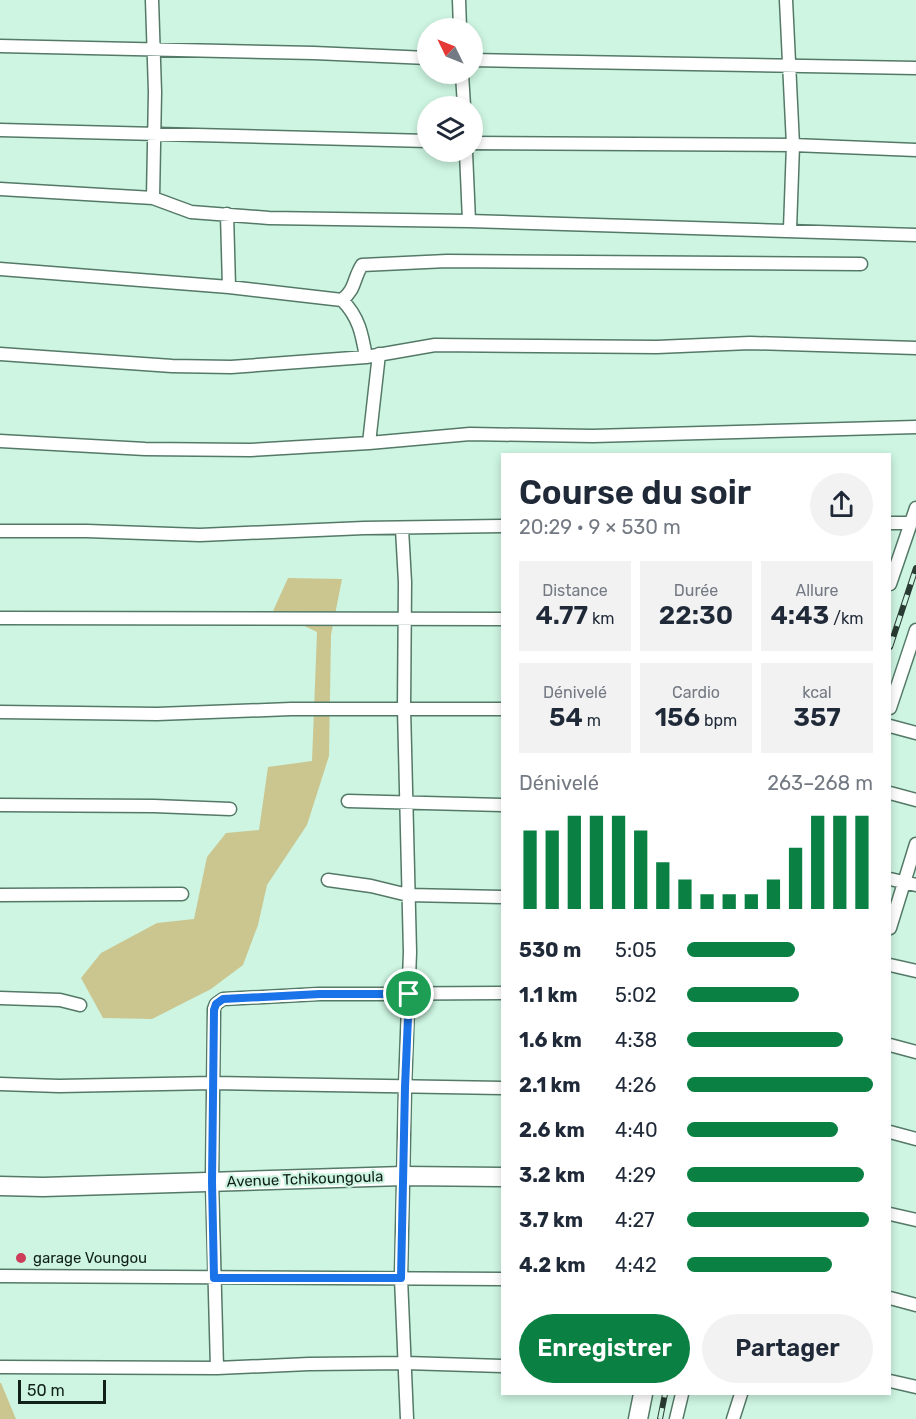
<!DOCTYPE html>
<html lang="fr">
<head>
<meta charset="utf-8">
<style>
	body { margin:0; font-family:Rubik,sans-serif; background:#f2f2f3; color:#1f2937; height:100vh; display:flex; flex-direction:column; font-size:22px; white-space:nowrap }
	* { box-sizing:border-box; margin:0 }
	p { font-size:20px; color:#747a83 }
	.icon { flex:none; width:33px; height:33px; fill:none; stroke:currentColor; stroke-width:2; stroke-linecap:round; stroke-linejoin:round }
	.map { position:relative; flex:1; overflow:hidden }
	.panel { position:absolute; left:501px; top:453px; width:390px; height:942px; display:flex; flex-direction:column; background:#fff; border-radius:0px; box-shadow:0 3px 9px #0003 }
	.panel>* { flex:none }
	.needle { width:39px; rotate:313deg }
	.controls { position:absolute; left:417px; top:18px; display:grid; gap:12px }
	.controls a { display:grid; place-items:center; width:66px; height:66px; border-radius:50%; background:#fff; box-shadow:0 3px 9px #0003; font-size:30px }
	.scale { position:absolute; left:18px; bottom:15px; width:88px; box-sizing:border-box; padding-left:6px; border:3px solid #112019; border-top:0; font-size:16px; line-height:21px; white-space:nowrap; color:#112019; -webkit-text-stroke:4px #cdf5e1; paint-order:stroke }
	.pin { position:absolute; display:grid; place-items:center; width:51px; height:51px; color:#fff; margin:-26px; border:3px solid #fff; border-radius:50%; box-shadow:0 2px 6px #0007 }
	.round { display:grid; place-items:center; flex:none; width:63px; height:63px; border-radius:32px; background:#f2f2f3 }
	.summary { display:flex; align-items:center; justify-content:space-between; height:102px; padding:0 18px }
	h1 { font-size:33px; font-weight:600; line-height:45px }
	.metrics { display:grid; grid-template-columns:repeat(3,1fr); gap:9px; height:102px; padding:6px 18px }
	.metrics div { display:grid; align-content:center; border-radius:0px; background:#f2f2f3; text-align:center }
	.metrics b { font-size:26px; font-weight:600 }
	.metrics small { font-size:16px; font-weight:400 }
	.metrics p { font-size:16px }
	.chart { height:168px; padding:12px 18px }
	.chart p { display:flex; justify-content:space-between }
	.chart svg { width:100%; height:108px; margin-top:6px; stroke:#0b8043; stroke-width:6 }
	.button { display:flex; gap:12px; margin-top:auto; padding:12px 18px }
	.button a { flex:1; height:69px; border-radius:36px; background:#0b8043; color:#fff; font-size:24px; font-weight:600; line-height:69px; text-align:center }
	.button a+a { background:#f2f2f3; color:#1f2937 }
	ul { padding:0 18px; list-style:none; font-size:20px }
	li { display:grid; grid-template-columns:96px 72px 1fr; align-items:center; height:45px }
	li i { height:15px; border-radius:8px; background:#0b8043 }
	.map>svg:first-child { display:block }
</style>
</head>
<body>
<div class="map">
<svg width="916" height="1419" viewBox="0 0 916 1419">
	<rect width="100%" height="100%" fill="#cdf5e1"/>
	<path fill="#cbc690" d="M288,578L342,579L331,635L329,756L307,825L267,885L258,925L243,965L211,989L152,1019L103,1018L81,978L101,953L157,923L194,919L207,857L226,833L259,830L268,767L312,761L317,632L273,611Z
		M0,1383H1L16,1419H0Z"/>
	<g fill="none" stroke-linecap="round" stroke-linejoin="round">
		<g stroke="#547967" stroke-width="15">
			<path id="street" d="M152,0L155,92L153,198
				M459,0L460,28
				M786,0L793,145L790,229
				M0,46L314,53L428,58
				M472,60L916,68
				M462,74L464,106
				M0,130L428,141
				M472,143L793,145L916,150
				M466,152L469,221
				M0,189L153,198L191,212L269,218L469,221L916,235
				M227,214L229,287
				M0,269L229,287L342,300C359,317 362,334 366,357
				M342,300C356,289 353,279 362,265L447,261L861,264
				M0,354L172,366L231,367L366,357L435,345L657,347L750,343L916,348
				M0,441L145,449L250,450L369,443L470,434L593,436L916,427
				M369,443L379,354
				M890,523H911
				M402,529L405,582L404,708L410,952L405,1087L401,1278L407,1419
				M0,531H87L200,535L364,528L502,526
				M890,584L916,508
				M0,618L502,619
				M890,708L916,630
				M0,712L157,714L291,709H502
				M890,726L916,733
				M890,793L916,800
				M348,801L502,805
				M0,805L154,806L230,809
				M890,879L916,885
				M328,880L371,886L408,895L502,897
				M0,895L182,894
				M890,928L916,844
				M890,965L916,971
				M0,998L60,1000L80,1005
				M890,1045L916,1052
				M0,1084L59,1086L213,1083L502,1088
				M890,1132L916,1139
				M890,1214L916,1220
				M0,1276L502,1279
				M890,1298L916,1305
				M0,1367L217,1368L309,1364L406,1363L502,1366
				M217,1368L212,1182L214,1009L216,1004L223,999L319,994L502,993
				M890,1381L916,1387
				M676,1419L682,1394
				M733,1419L741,1394"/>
		</g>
		<g stroke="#547967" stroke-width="21">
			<path id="secondary" d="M0,1186L43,1187L403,1176L502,1177
				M638,1419L643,1394"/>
		</g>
		<use href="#street" stroke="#fff" stroke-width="12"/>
		<use href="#secondary" stroke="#fff" stroke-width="18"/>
		<g stroke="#293b33" stroke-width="6">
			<path id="rail" d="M890,647L916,568
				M660,1419L665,1394"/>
		</g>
		<use href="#rail" stroke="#cdf5e1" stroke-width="4" stroke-dasharray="11" stroke-linecap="butt"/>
	</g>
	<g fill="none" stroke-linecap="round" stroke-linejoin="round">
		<g stroke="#fff" stroke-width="12">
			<path id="route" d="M320,994H409L405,1087L401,1278H214L212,1182L214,1010L216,1004L223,999Z"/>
		</g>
		<use href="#route" stroke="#1a73e8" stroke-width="8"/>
	</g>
	<circle fill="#cd3d59" stroke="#cdf5e1" stroke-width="2" cx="21" cy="1258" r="6"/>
	<g text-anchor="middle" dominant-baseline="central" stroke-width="4.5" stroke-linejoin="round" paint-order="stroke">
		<g font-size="15" fill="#112019" stroke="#cdf5e1">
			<text transform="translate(305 1179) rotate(-2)">Avenue Tchikoungoula</text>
		</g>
		<g font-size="15" fill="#112019" stroke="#cdf5e1" text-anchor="start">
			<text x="33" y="1258">garage Voungou</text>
		</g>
	</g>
</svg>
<div class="controls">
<a><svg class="needle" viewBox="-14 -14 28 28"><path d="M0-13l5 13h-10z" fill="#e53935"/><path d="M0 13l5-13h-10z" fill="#747a83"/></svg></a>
<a><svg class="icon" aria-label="layers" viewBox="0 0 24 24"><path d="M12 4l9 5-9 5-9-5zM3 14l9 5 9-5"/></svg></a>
</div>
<div class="scale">50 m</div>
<div class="pin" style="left:409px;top:994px;background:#1e9e55"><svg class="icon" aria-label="arrive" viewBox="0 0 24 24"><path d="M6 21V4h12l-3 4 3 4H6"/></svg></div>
<section class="panel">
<div class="summary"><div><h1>Course du soir</h1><p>20:29 · 9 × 530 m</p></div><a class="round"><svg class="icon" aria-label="share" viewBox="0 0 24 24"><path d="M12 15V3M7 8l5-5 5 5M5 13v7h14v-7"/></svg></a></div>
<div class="metrics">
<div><p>Distance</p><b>4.77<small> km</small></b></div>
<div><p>Durée</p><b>22:30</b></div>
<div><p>Allure</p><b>4:43<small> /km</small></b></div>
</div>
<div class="metrics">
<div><p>Dénivelé</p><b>54<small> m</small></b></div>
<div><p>Cardio</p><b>156<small> bpm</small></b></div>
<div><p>kcal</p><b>357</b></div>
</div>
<div class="chart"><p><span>Dénivelé</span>263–268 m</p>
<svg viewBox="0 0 160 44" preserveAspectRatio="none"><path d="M5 44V12M15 44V12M25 44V6M35 44V6M45 44V6M55 44V12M65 44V25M75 44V32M85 44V38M95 44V38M105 44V38M115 44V32M125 44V19M135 44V6M145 44V6M155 44V6"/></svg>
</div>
<ul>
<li><b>530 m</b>5:05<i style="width:58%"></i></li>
<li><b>1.1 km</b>5:02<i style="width:60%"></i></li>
<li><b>1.6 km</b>4:38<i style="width:84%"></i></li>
<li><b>2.1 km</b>4:26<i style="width:100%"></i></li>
<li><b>2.6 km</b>4:40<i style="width:81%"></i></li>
<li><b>3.2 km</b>4:29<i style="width:95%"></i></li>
<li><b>3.7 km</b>4:27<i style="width:98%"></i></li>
<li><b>4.2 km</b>4:42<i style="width:78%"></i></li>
</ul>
<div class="button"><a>Enregistrer</a><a>Partager</a></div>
</section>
</div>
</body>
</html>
